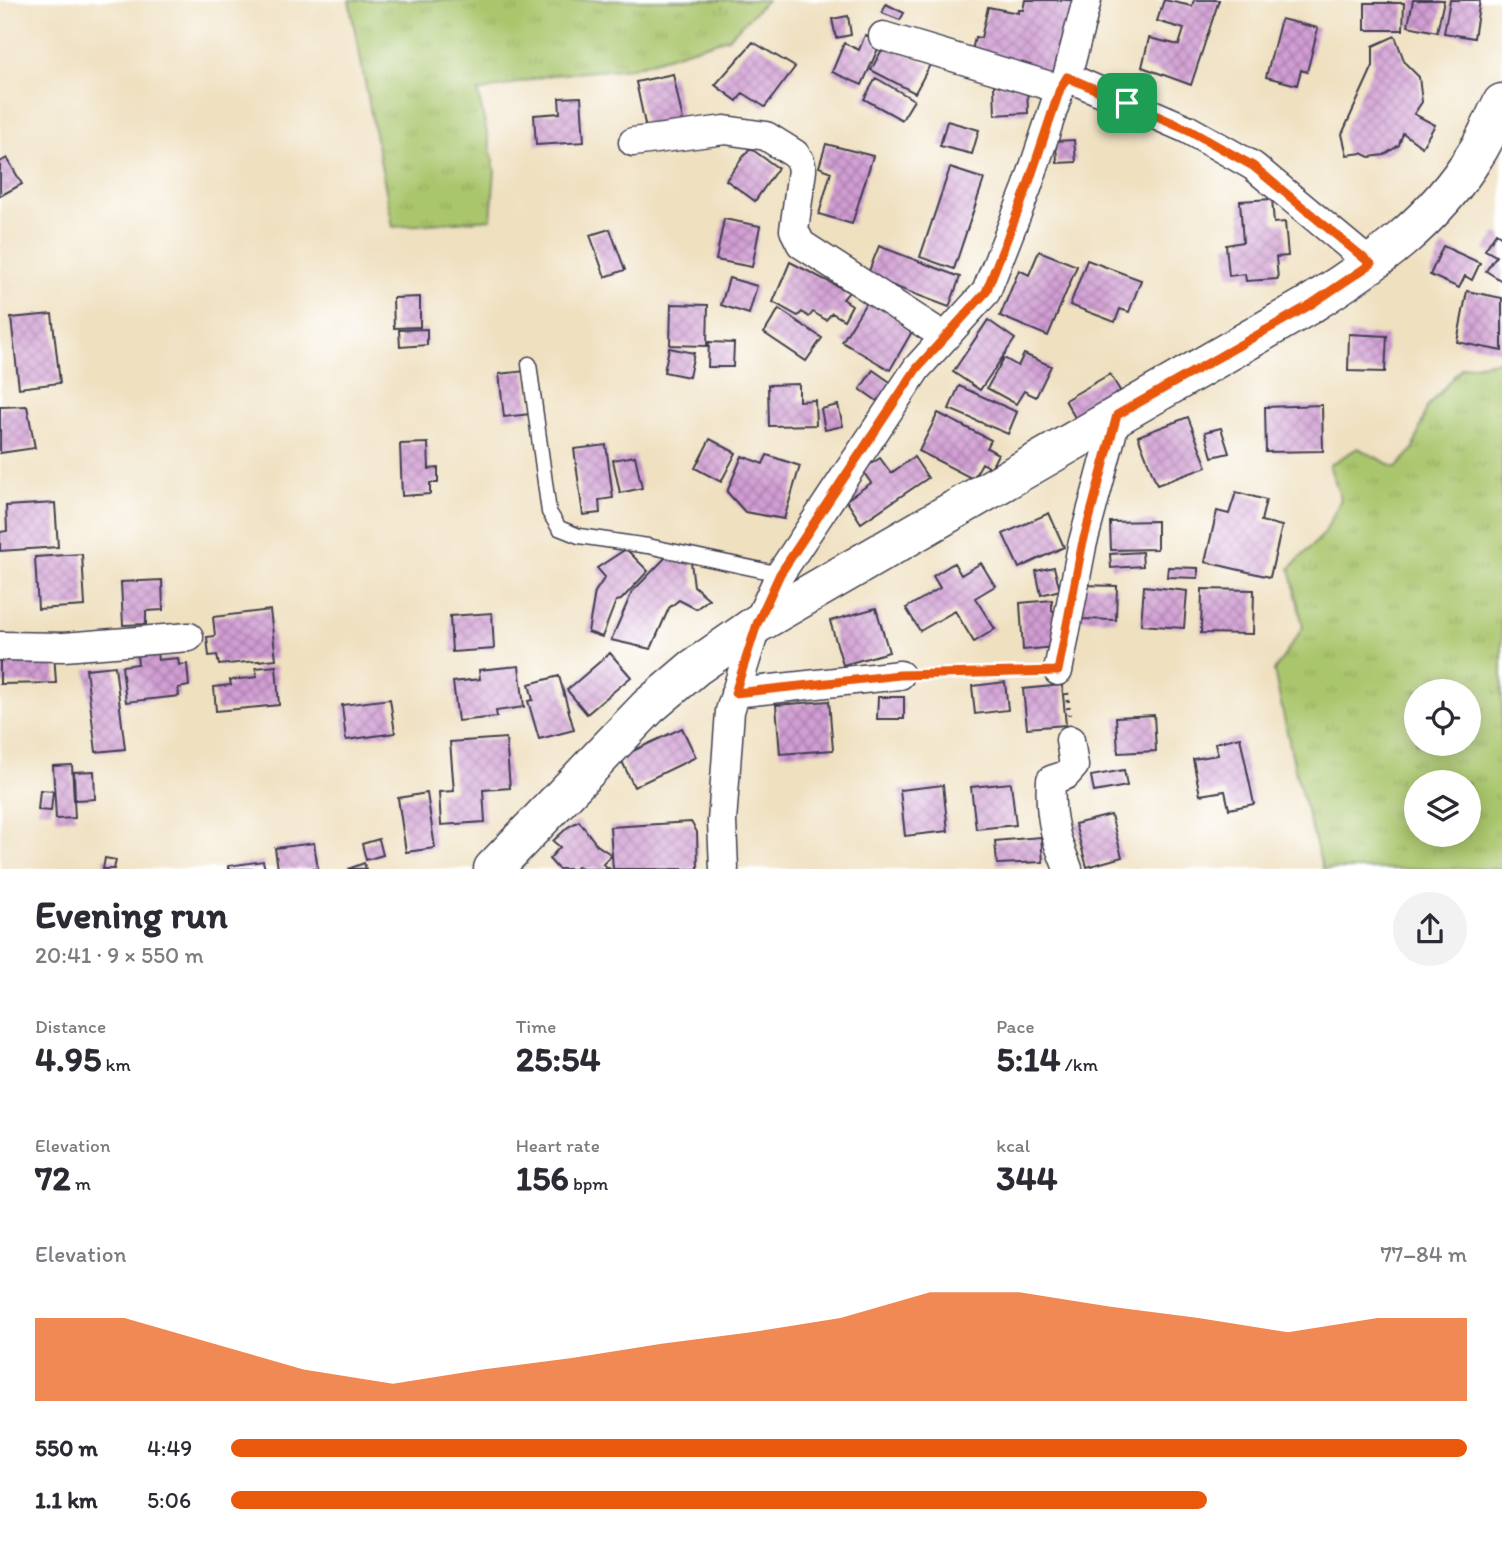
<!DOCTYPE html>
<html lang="en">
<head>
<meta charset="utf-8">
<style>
	body { margin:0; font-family:Itim,sans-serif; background:#f2f2f3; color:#2b2b33; height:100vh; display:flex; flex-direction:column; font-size:26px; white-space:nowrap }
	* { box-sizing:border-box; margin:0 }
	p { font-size:23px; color:#7c7c81 }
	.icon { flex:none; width:38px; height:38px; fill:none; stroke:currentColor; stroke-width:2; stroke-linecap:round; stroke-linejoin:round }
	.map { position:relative; height:869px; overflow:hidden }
	.sheet { display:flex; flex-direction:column; background:#fff; flex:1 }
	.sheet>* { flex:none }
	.fabs { position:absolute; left:1404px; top:679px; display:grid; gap:14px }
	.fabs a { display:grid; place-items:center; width:77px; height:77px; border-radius:50%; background:#fff; box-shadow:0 4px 18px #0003; font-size:35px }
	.pin { position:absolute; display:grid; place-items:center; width:60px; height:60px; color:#fff; margin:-30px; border-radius:14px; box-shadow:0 4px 10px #0006 }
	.round { display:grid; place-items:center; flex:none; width:74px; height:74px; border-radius:37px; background:#f2f2f3 }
	.overview { display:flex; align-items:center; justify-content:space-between; height:119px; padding:0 35px }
	h1 { font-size:38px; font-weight:700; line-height:52px }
	.metrics { display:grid; grid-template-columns:repeat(3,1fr); gap:10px; height:119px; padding:7px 35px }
	.metrics div { display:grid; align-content:center }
	.metrics b { font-size:35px; font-weight:700 }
	.metrics small { font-size:19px; font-weight:400 }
	.metrics p { font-size:19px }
	.chart { height:196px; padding:14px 35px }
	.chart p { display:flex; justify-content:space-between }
	.chart svg { width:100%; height:126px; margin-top:7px; fill:#ea580c; opacity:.7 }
	ul { padding:0 35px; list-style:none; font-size:23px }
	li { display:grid; grid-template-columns:112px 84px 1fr; align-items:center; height:52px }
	li i { height:18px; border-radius:9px; background:#ea580c }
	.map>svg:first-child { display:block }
</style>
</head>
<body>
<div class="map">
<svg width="1502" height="869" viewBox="0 0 1502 869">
	<defs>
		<pattern id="grass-tufts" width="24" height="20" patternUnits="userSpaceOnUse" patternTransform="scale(1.75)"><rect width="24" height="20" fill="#aac66d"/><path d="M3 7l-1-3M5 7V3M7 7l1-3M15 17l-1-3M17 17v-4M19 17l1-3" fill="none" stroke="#92aa5f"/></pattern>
		<pattern id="building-cross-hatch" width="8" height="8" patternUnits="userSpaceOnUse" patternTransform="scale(1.75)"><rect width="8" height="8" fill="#d19dd3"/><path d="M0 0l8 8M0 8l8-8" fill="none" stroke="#a980ac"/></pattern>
	</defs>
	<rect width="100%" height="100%" fill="#fff"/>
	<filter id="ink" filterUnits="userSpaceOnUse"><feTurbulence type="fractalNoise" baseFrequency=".0143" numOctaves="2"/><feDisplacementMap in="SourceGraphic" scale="14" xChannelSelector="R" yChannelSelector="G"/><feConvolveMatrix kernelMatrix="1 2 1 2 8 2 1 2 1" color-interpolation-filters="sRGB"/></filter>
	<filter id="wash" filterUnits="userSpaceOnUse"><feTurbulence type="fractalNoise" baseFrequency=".00686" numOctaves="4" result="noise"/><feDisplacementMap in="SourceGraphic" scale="28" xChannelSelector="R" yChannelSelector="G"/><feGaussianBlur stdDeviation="1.57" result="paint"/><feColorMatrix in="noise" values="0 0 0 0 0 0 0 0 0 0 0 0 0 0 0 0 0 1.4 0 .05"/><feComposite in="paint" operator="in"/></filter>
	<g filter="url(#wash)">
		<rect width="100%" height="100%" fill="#efe0c0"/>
		<path fill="url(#grass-tufts)" stroke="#667454" stroke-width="2" fill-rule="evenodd" d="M349,0H767L728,38L631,68L551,75L478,92L495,170L491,219L393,227Z
			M1497,361L1502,362V869H1323L1296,774L1274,671L1303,627L1290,568L1324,534L1341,499L1329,465L1358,448L1396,468L1413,450L1427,407L1462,367ZM1416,691H1468V744H1416ZM1416,782H1468V835H1416Z"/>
		<g id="blocks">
			<path fill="url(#building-cross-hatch)" d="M1025,0H1075L1059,75L970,60L975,37L981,38L988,7L1018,13V10H1023Z
				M1164,0L1192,6L1194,0H1219L1191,85L1142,67L1149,38L1179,45L1184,29L1157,21Z
				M1413,0H1444L1437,32L1408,26Z
				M1450,0H1480L1474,38L1444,33Z
				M1365,3H1404L1403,30H1365Z
				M886,4L904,13L900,20L882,13Z
				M848,16L851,35L836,38L832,19Z
				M1281,19L1318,28L1307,72L1301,70L1297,85L1266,77Z
				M865,35L881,42L862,85L832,72L844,43L859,50Z
				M1395,36L1405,63L1419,77L1422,102L1414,114L1435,125L1422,147L1403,133L1399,145L1384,155L1370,157L1362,153L1347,155L1342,134L1373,66V46Z
				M753,42L795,67L765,107L743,93L737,101L715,85Z
				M886,42L930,65L915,93L871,70Z
				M673,74L683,121L646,129L636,82Z
				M876,78L914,100L902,120L864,99Z
				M1027,84L1028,113L995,115L994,85Z
				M581,97L584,142L536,145L534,115L560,113L559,98Z
				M947,121L979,130L972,154L940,146Z
				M1074,140L1076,162L1057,163L1056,141Z
				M826,144L873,156L852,224L819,214L831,172L819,167Z
				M750,148L778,168L755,201L726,180Z
				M7,158L22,184L0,196V162Z
				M950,168L984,179L954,269L920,257Z
				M1272,199L1274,223L1285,222L1288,256L1276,257L1278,279L1246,281L1245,274L1229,276L1226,245L1243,242L1240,201Z
				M724,219L760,226L752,267L716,260Z
				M610,229L625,270L605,277L590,235Z
				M1496,233L1502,237V281L1486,271L1496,256L1485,250Z
				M879,246L960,277L949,307L867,276Z
				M1443,246L1480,263L1472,280L1465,276L1459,288L1430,275Z
				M1039,251L1077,266L1048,336L1000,316L1019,270L1029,275Z
				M1087,260L1141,280L1129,312L1120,309L1115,322L1070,305Z
				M790,262L849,292L843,299L852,305L844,320L832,313L826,320L813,312L809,317L802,312L798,316L773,302Z
				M729,278L757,286L749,314L721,305Z
				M1467,291L1502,298V351L1457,342Z
				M420,297V327L394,328L393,298Z
				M867,301L914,328L890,370L842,342Z
				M671,304L708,305L707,346L670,345Z
				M779,309L822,338L806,361L764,333Z
				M52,314L60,383L19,388L11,318Z
				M988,320L1015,339L980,390L953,372Z
				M427,329V345L400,347L399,330Z
				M1349,334L1387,336L1385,372L1348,371Z
				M709,342L734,343L733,367H708Z
				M669,348L694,353L689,377L664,372Z
				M1024,354L1051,366L1036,397L1024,391L1016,404L987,388L1004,358L1018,366Z
				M873,370L893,384L880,403L860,389Z
				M525,371L530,414L504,417L499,374Z
				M1110,374L1125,399L1079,425L1065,400Z
				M799,384V401L815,400L816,425L769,426L768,385Z
				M959,386L1017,412L1008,434L949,409Z
				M838,405L843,426L825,430L821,409Z
				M1322,405L1323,451L1266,452L1265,407Z
				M27,406L35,448L0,453V407Z
				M938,413L991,440L987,448L998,454L991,468L982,463L973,479L919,451Z
				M1188,417L1207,467L1157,485L1138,436Z
				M1221,428L1229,453L1212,457L1205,432Z
				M710,439L736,453L721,482L695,468Z
				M428,443L429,469L438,468V483H430V494L402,496L400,444Z
				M606,445L613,498L599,500L600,513L583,515L574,449Z
				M767,455L800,466L784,519L745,512L727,492L742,456L763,464Z
				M635,456L642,488L620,493L613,460Z
				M914,457L928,478L861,523L846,500L871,483L862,470L880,458L891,473Z
				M1236,492L1266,500L1261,521L1282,526L1270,577L1205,562L1217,511L1229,514Z
				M55,503L58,547L0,551V532L7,531L6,506Z
				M1049,513L1064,547L1019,568L1003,534Z
				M1157,521V549L1111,550L1110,522Z
				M626,549L648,571L621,600L616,601L602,637L588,632L595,592L605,577L597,568Z
				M1142,552L1143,566L1111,568L1110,554Z
				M82,554L85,606L38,609L35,557Z
				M668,555L691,562L694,586L709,599L696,609L679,600L669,608L651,649L611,640L632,592Z
				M954,563L961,575L981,563L995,586L975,598L995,629L974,642L955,611L920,631L906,608L940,588L933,576Z
				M1054,567L1060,590L1041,595L1036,571Z
				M1168,567L1198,568V578L1167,577Z
				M162,580L163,610L146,611V624L123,625L121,582Z
				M1081,585L1117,586L1116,620L1080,619Z
				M1144,586L1187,591L1184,628L1141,625Z
				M1202,589L1254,590L1253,634L1201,633Z
				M1052,600V611H1058L1055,647L1023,650L1020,603Z
				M876,608L889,652L843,665L830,621Z
				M270,610L276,659L219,665L217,655L209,656L207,637L215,636L213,617Z
				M492,613L494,649L452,652L450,616Z
				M54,652L56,683L0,684V654Z
				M157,653L158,660L178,658L179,665L187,664L189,686L178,688L179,696L126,702L122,666L138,664L137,655Z
				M610,653L631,677L587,714L567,690Z
				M115,666L125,749L96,752L86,669Z
				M276,666L279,705L216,711L214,687L231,685L230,680L257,677L256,668Z
				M519,666L524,707L496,711L497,717L458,721L453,682L480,679L479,670Z
				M559,676L574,730L539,739L528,701L533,700L529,684Z
				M1005,682L1008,710L975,714L972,686Z
				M1062,685L1066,725L1027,728L1023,689Z
				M878,697H904V719H877Z
				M390,699L395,733L346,740L342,705Z
				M829,701L833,750L780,754L776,705Z
				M1154,715L1156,751L1118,753L1116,717Z
				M682,728L696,757L634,787L620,757Z
				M1240,737L1254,804L1229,809L1225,791L1200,795L1193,759L1218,755L1215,743Z
				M506,738L510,788L483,790L485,822L441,825L439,792L454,791L450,742Z
				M72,765L75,818L56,819L53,766Z
				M1124,770L1127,786L1094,792L1091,776Z
				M94,771L95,799L75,800L74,772Z
				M1011,783L1016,825L976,829L971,787Z
				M943,785L948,831L905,836L900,790Z
				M40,790L53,791L51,811L38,810Z
				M427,793L435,848L406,852L398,798Z
				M1111,815L1122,857L1087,867L1075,824Z
				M579,821L597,845L612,855L610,827L691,822L697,832L698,869H613L612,855L603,864L610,869H582L578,866L575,869H558L549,859L560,847L553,841L568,827Z
				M1041,837L1043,862L997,864L995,841Z
				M379,839L383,855L366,860L362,844Z
				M314,843L318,869H278L275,848Z
				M105,858L116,860L114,869H103Z
				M263,861L265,869H228V866Z
				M364,863L366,869H348Z"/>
		</g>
	</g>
	<g filter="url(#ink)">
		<use href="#blocks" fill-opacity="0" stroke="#413e4f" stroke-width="2"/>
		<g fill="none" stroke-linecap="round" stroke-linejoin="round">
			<g stroke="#413e4f" stroke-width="17">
				<path id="lane" d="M529,364L549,512L559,528L579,536L648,546L780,574"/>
			</g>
			<g stroke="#413e4f" stroke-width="31">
				<path id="street" d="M883,36L1060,89
					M1067,77L1187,129L1253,166L1371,264
					M633,142L725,130L766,136L795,154L800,161L802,170L794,230L801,244L945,337
					M0,646L64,647L189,637
					M1058,671L1082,546L1117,415
					M735,693L900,675
					M724,869L722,822L730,711L757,624L780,574L917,368L986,292L1027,188L1060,89L1067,77L1087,0
					M1068,869C1064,857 1057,843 1055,831C1051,815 1050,797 1051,780L1066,775L1074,766L1070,740"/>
			</g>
			<g stroke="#413e4f" stroke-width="41">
				<path id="secondary" d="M493,869L648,707L694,668L757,624L1309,305C1373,265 1435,221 1475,155C1486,139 1493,120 1502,103"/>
			</g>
			<path stroke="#413e4f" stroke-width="4.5" stroke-dasharray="2 5" stroke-linecap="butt" d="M922,675L1036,672
				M1067,693L1069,715"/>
			<use href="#lane" stroke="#fff" stroke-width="14"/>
			<use href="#street" stroke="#fff" stroke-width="28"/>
			<use href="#secondary" stroke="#fff" stroke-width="38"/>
		</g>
	</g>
	<g fill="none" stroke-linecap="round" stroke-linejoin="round" filter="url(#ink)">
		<g stroke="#fff" stroke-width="14">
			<path id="route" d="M1067,77L1187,129L1253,166L1371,264L1310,305L1117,415L1082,546L1058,671L900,675L735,693L757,624L780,574L917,368L986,292L1027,188L1060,89Z"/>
		</g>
		<use href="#route" stroke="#ea580c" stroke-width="9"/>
	</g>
</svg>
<div class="fabs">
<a><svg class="icon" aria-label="locate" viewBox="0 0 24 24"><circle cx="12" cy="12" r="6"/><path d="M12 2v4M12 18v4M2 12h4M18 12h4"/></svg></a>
<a><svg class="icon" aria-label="layers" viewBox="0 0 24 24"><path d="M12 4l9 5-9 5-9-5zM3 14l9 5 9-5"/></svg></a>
</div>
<div class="pin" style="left:1127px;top:103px;background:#1e9e55"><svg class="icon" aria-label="arrive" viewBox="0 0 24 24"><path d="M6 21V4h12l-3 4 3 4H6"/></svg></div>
</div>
<section class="sheet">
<div class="overview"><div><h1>Evening run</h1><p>20:41 · 9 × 550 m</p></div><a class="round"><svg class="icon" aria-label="share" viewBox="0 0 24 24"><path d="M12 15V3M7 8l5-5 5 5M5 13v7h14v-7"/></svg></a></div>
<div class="metrics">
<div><p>Distance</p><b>4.95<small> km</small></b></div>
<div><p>Time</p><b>25:54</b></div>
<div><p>Pace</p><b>5:14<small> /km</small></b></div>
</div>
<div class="metrics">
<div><p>Elevation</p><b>72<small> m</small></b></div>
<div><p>Heart rate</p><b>156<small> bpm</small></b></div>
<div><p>kcal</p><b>344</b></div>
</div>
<div class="chart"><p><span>Elevation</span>77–84 m</p>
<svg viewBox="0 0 160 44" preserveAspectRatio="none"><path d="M0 44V15L10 15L20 24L30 33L40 38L50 33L60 29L70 24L80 20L90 15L100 6L110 6L120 11L130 15L140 20L150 15L160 15V44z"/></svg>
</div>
<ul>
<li><b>550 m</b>4:49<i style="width:100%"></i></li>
<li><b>1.1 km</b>5:06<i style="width:79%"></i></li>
</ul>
</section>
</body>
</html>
